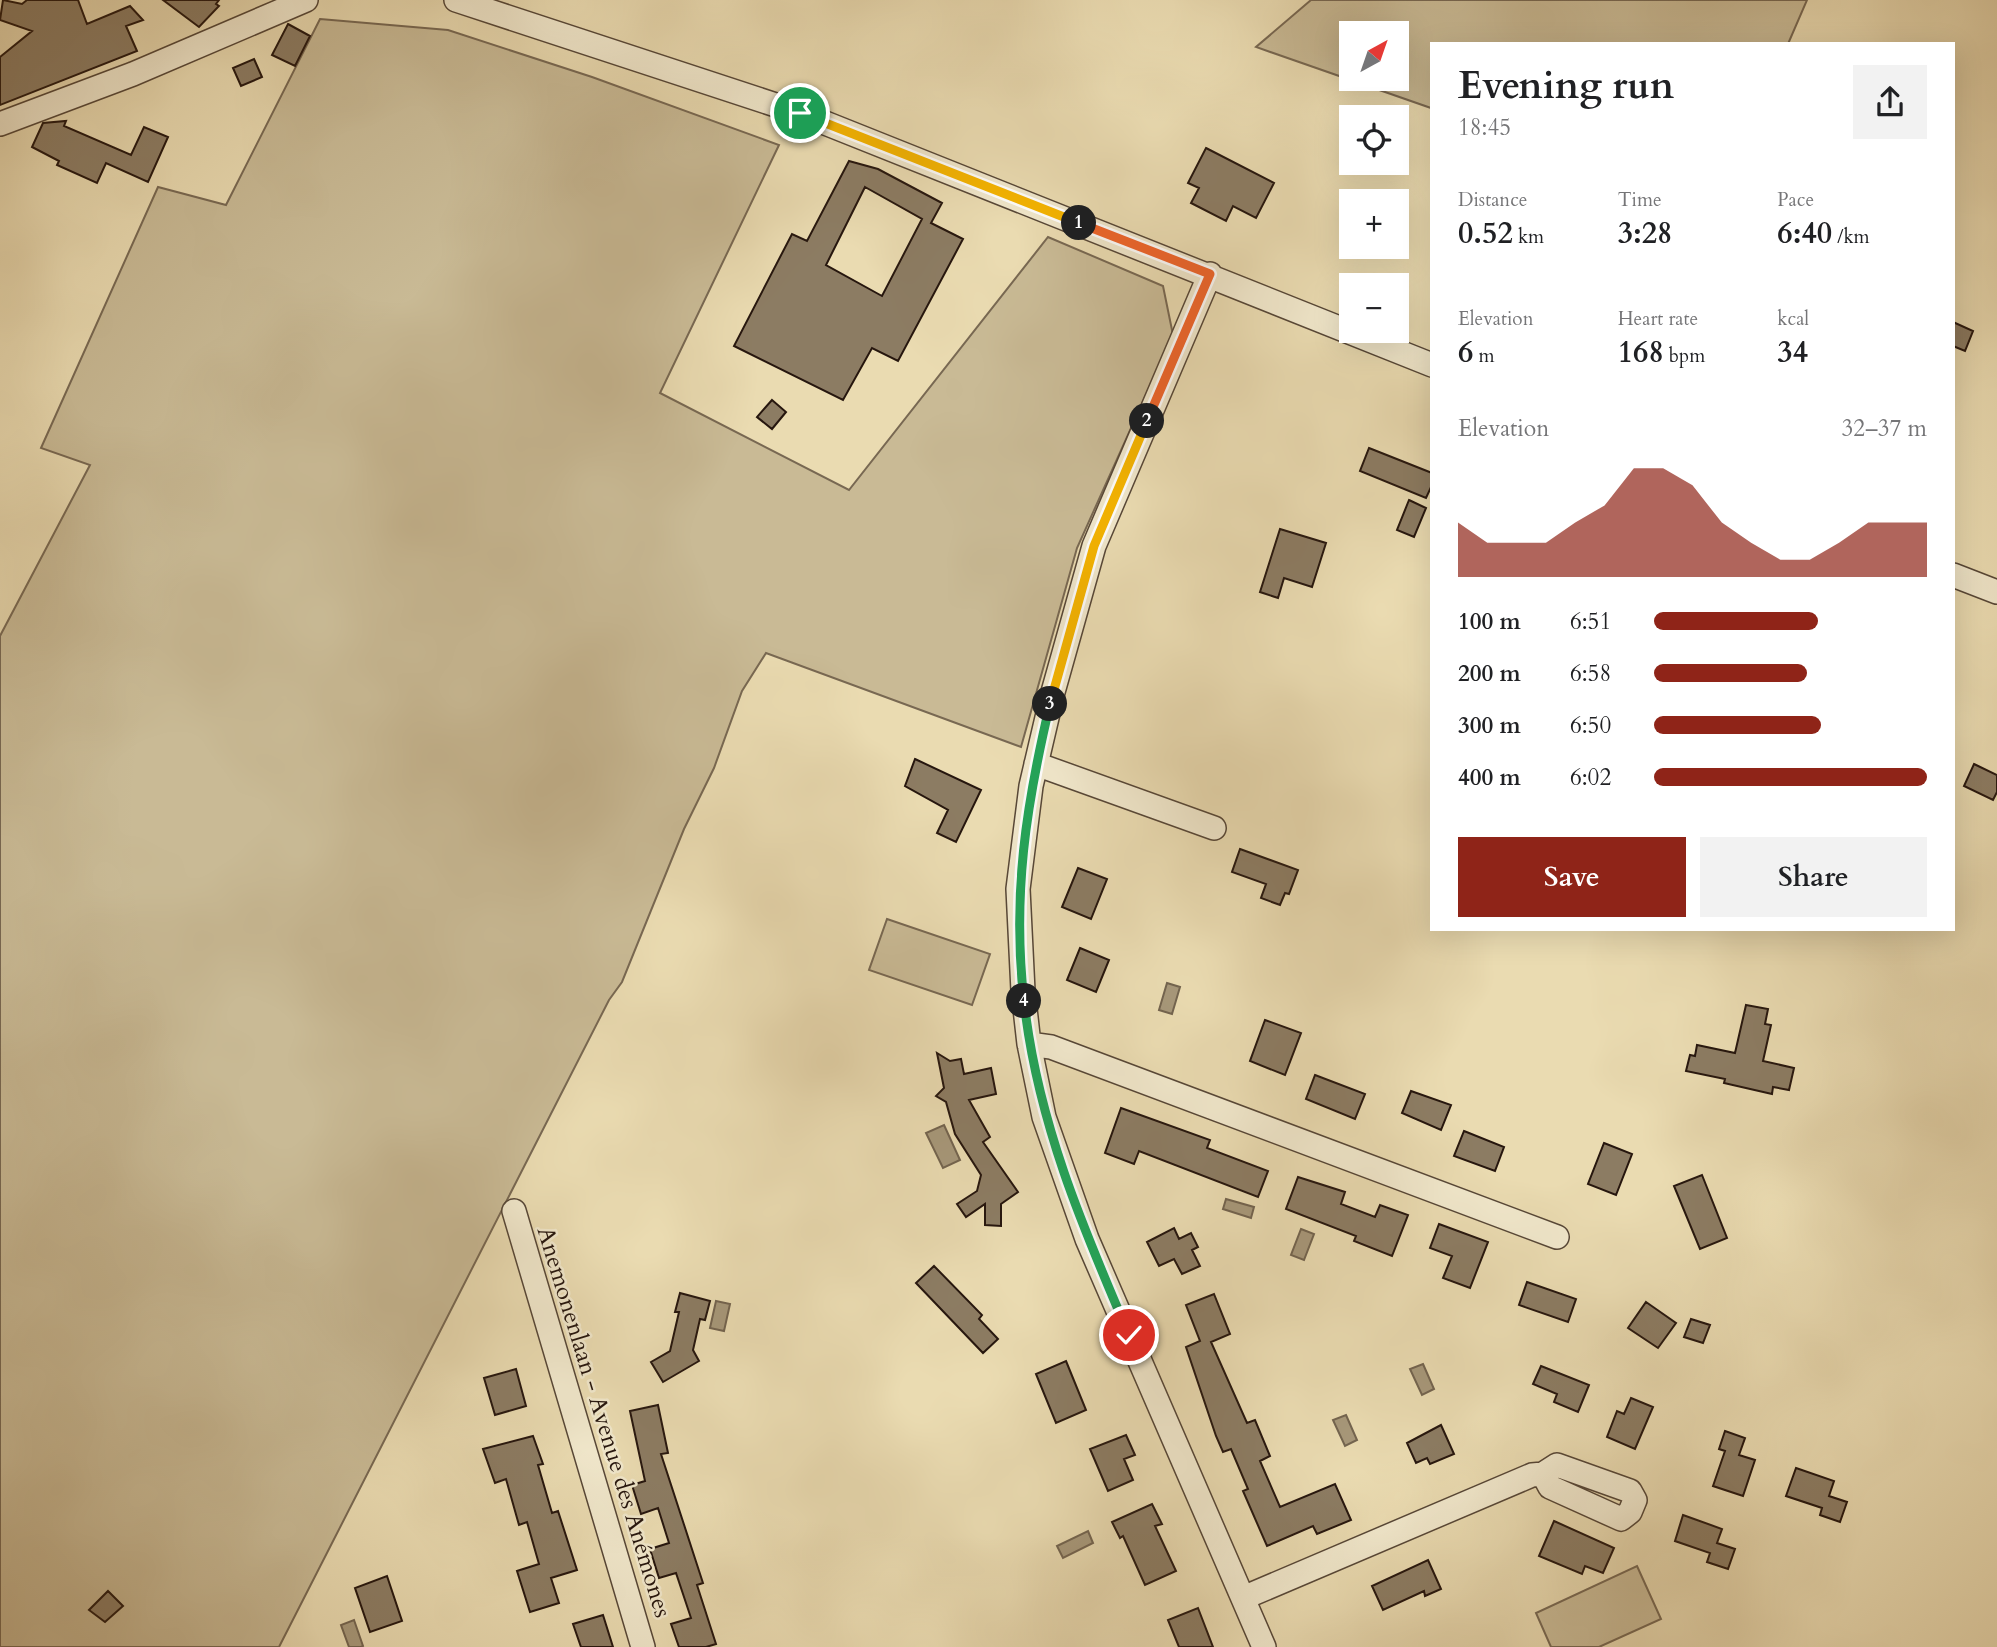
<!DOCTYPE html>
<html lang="en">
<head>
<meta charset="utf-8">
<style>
	body { margin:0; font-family:Cardo,serif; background:#f2f2f2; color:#202124; height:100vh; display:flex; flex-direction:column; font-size:26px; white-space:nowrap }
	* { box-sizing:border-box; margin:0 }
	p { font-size:23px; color:#757577 }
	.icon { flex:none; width:38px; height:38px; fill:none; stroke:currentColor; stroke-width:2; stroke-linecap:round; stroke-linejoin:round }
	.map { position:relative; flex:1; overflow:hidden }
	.details { position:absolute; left:1430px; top:42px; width:525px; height:889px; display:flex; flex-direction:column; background:#fff; border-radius:0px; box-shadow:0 7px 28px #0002 }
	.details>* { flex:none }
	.needle { width:46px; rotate:40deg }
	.fabs { position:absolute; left:1339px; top:21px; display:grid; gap:14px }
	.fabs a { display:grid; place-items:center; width:70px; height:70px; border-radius:0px; background:#fff; box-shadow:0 7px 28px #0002; font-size:35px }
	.pin { position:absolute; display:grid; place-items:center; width:60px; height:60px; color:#fff; margin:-30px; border:4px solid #fff; border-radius:50%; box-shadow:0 2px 7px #0007 }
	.km { position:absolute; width:35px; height:35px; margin:-18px; border-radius:50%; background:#222; color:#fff; font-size:19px; line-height:35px; text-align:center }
	.round { display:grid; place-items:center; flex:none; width:74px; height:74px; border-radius:0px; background:#f2f2f2 }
	.summary { display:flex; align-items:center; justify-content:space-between; height:119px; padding:0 28px }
	h1 { font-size:38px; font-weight:800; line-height:52px }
	.figures { display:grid; grid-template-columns:repeat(3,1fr); gap:10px; height:119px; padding:7px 28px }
	.figures div { display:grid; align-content:center }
	.figures b { font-size:30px; font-weight:800 }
	.figures small { font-size:19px; font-weight:400 }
	.figures p { font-size:19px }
	.chart { height:196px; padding:14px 28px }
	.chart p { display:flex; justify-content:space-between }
	.chart svg { width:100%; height:126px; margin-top:7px; fill:#8f2418; opacity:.7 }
	.primary-button { display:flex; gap:14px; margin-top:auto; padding:14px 28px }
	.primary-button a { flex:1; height:80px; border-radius:0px; background:#8f2418; color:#fff; font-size:28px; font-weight:800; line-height:80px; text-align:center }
	.primary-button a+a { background:#f2f2f2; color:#202124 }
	ul { padding:0 28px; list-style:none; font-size:23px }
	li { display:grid; grid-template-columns:112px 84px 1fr; align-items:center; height:52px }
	li i { height:18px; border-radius:9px; background:#8f2418 }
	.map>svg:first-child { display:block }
</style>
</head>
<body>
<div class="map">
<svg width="1997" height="1647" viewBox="0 0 1997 1647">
	<rect width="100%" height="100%" fill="#eadbb1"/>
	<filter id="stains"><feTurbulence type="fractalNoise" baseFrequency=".00286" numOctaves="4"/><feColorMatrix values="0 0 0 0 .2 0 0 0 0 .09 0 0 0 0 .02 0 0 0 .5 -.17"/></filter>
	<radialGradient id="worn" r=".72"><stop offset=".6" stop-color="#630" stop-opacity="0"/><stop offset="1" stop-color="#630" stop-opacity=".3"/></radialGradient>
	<path fill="#c9ba95" stroke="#786852" stroke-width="2" fill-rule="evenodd" d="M1311,0H1807L1788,44H1432L1431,108L1256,47ZM1396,33V79H1351V33Z
		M320,19L448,30L592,77L779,145L660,393L849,490L1048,237L1163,286L1173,335L1077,548L1021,747L766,653L742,691L714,768L684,829L622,982L609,1000L279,1647H0V636L90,465L41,448L158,187L226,205Z
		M887,919L990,954L972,1005L869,970Z
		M1637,1566L1661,1619L1599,1647H1551L1536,1613Z"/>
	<path fill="#a7987a" stroke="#73644f" stroke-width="2" d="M1167,983L1180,987L1172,1014L1159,1010Z
		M944,1125L960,1160L943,1168L926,1133Z
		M1226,1199L1254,1207L1251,1218L1223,1209Z
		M1301,1229L1314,1234L1304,1260L1291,1255Z
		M716,1301L730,1304L724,1331L710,1328Z
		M1423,1364L1434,1389L1422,1395L1410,1369Z
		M1346,1415L1357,1440L1345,1446L1333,1420Z
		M1088,1531L1093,1543L1063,1558L1057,1546Z
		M354,1620L363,1646L361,1647H349L341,1625Z"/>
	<path fill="#8c7c63" stroke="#26160e" stroke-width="2" fill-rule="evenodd" d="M3,0L22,4L27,0H78L87,24L130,6L143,20L126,26L137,51L0,105V57L32,31L0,20Z
		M163,0H219L216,4L219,6L199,27Z
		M288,24L310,36L295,66L272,55Z
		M254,59L262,77L241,86L233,68Z
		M66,121L64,126L131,155L144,127L168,137L148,182L106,163L97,183L57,165L59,161L32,147L43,123Z
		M1206,148L1274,183L1256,218L1233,206L1226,221L1191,203L1199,188L1188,183Z
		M849,161L878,169L942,203L931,223L963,239L898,361L872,348L843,400L734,346L792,234L807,241ZM865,187L922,219L882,296L826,265Z
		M1953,322L1973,331L1965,351L1953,346Z
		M772,400L786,412L772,429L757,417Z
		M1369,448L1432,473V485L1426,498L1360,471Z
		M1409,500L1426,508L1414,537L1397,530Z
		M1280,529L1326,543L1312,587L1284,578L1278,598L1260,592Z
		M915,759L981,790L956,842L937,833L948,810L905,786Z
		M1974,764L1997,775V792L1993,800L1964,786Z
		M1240,849L1298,870L1289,894L1285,893L1280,905L1261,898L1266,884L1232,872Z
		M1078,868L1107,879L1091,919L1062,907Z
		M1080,948L1109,960L1096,992L1067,980Z
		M1746,1005L1768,1009L1765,1024L1771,1025L1763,1061L1794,1068L1789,1090L1773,1087L1772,1094L1724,1083L1725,1079L1686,1071L1690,1055L1695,1056L1697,1045L1735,1053Z
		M1265,1020L1301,1033L1285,1075L1250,1061Z
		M937,1053L950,1061L961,1059L964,1074L991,1068L996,1094L969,1100L990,1137L983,1142L1018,1192L1001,1204V1226L985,1225V1204L966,1217L957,1204L977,1191L981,1175L955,1134L946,1102L936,1096L944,1088Z
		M1315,1075L1365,1094L1355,1119L1306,1099Z
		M1411,1091L1451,1105L1441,1130L1402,1113Z
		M1121,1108L1210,1140L1207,1148L1268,1171L1258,1197L1139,1151L1134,1164L1105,1153Z
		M1464,1131L1504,1147L1495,1171L1454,1156Z
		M1604,1143L1632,1154L1616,1195L1588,1184Z
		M1702,1175L1727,1238L1700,1249L1674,1186Z
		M1298,1177L1345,1192L1341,1204L1375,1217L1380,1205L1408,1215L1392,1256L1354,1241L1356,1236L1286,1209Z
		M1439,1224L1488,1242L1470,1288L1443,1278L1452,1256L1430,1248Z
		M1174,1228L1179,1239L1191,1233L1198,1247L1192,1250L1200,1266L1182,1274L1174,1259L1159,1266L1147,1242Z
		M934,1266L982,1315L979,1319L998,1339L983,1353L916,1283Z
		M1527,1282L1576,1299L1568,1322L1519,1305Z
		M680,1293L710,1301L705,1320L700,1319L693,1350L699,1361L663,1382L651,1362L670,1351L679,1312H675Z
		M1214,1294L1230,1334L1211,1342L1247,1423L1255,1420L1270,1456L1260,1461L1280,1507L1335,1484L1351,1520L1317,1534L1313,1526L1267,1546L1243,1491L1248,1489L1231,1449L1223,1452L1216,1436L1186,1347L1200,1341L1186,1305Z
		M1646,1302L1676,1323L1658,1348L1628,1328Z
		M1691,1319L1710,1325L1703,1343L1684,1337Z
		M1066,1361L1086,1410L1056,1423L1036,1374Z
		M1541,1366L1589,1385L1578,1412L1554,1402L1557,1394L1533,1384Z
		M516,1369L526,1406L495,1415L484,1378Z
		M1631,1398L1653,1407L1635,1449L1607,1437L1617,1411L1624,1414Z
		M658,1405L668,1453L661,1454L703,1583L697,1585L716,1644L706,1647H679L671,1624L691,1618L676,1573L659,1578L650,1549L669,1543L658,1508L641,1514L632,1485L645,1481L630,1411Z
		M1441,1425L1454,1454L1430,1464L1427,1458L1416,1463L1407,1443Z
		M1725,1431L1745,1438L1739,1455L1755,1460L1743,1496L1713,1486L1725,1451L1719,1449Z
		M1126,1435L1135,1455L1124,1459L1133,1480L1108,1491L1090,1449Z
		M533,1436L543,1464L538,1465L552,1513L558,1511L577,1570L551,1578L559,1603L530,1612L517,1571L539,1564L527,1522L519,1525L506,1479L495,1483L483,1449Z
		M1796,1468L1834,1481L1829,1496L1847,1502L1840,1522L1820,1515L1822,1508L1786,1496Z
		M1152,1504L1162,1524L1155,1526L1176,1571L1145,1585L1123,1536L1120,1538L1112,1522Z
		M1683,1515L1722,1529L1717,1543L1735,1549L1728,1569L1707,1562L1710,1553L1675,1541Z
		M1554,1521L1614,1548L1603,1573L1585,1566L1582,1574L1539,1556Z
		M1428,1560L1441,1589L1425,1596L1424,1591L1383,1610L1372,1586Z
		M387,1576L402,1621L370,1632L355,1588Z
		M108,1591L123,1606L105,1622L89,1610Z
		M1198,1608L1213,1647H1179L1168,1620Z
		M603,1615L613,1647H581L573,1624Z"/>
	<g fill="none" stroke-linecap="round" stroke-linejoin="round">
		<g stroke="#574737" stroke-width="26">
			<path id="minor" d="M456,0L800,113L1432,365
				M0,124L133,74L306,0
				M1210,274L1094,546L1053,692L1031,786L1018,889L1023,991L1029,1044L1044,1117L1087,1239L1264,1647
				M1953,575L1997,592
				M1036,764L1214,828
				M1029,1044L1051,1047L1557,1237
				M514,1211L643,1647
				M1243,1598L1532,1475L1543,1474L1550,1487L1621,1519L1630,1512L1635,1500L1630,1491L1557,1465L1543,1474"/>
		</g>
		<use href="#minor" stroke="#f1e8cc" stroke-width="23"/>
	</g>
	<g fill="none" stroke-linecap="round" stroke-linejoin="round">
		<g stroke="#fff" stroke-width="14">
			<path id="split-1" d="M800,113L1079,223"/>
		</g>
		<g stroke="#fff" stroke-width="14">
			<path id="split-2" d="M1079,223L1210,274L1147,421"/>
		</g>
		<g stroke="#fff" stroke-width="14">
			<path id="split-3" d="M1050,704L1094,546L1147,421"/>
		</g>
		<g stroke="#fff" stroke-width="14">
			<path id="split-4" d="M1024,1001C1012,896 1026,805 1050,704"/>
		</g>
		<g stroke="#fff" stroke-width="14">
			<path id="split-5" d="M1024,1001C1037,1120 1082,1226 1129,1335"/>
		</g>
		<use href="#split-1" stroke="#f5b400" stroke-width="9"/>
		<use href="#split-2" stroke="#f0652b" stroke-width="9"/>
		<use href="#split-3" stroke="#f5b400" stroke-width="9"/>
		<use href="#split-4" stroke="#22a559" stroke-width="9"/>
		<use href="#split-5" stroke="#22a559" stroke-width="9"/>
	</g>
	<g text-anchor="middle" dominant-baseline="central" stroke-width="5" stroke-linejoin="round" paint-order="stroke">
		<g font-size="24" fill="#26160e" stroke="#f1e8cc">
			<text transform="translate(604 1422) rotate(73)">Anemonenlaan - Avenue des Anémones</text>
		</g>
	</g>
	<rect width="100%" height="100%" filter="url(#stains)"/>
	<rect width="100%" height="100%" fill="url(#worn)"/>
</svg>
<div class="fabs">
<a><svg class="needle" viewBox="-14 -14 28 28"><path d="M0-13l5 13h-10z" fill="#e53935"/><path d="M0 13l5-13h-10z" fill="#757577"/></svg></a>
<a><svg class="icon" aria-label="locate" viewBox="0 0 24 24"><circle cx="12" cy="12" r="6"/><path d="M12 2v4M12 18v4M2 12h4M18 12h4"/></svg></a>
<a>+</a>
<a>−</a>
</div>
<div class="pin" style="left:800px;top:113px;background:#1e9e55"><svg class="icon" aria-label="arrive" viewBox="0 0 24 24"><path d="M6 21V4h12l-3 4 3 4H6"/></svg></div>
<div class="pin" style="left:1129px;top:1335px;background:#d93025"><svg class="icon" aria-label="check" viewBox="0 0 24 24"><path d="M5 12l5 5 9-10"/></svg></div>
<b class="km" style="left:1079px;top:223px">1</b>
<b class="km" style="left:1147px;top:421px">2</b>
<b class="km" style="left:1050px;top:704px">3</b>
<b class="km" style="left:1024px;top:1001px">4</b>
<section class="details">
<div class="summary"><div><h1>Evening run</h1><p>18:45</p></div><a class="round"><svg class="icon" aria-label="share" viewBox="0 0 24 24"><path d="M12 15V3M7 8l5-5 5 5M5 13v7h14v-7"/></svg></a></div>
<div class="figures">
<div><p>Distance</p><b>0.52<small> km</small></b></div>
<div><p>Time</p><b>3:28</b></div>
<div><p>Pace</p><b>6:40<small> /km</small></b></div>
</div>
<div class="figures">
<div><p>Elevation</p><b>6<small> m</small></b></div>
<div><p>Heart rate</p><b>168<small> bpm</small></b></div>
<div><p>kcal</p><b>34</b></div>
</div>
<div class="chart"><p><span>Elevation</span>32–37 m</p>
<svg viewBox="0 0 160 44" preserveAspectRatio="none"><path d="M0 44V25L10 32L20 32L30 32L40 25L50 19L60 6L70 6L80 12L90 25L100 32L110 38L120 38L130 32L140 25L150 25L160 25V44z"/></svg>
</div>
<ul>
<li><b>100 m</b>6:51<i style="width:60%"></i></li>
<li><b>200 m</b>6:58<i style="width:56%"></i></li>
<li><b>300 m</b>6:50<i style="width:61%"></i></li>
<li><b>400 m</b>6:02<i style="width:100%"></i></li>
</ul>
<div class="primary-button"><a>Save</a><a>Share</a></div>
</section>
</div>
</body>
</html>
